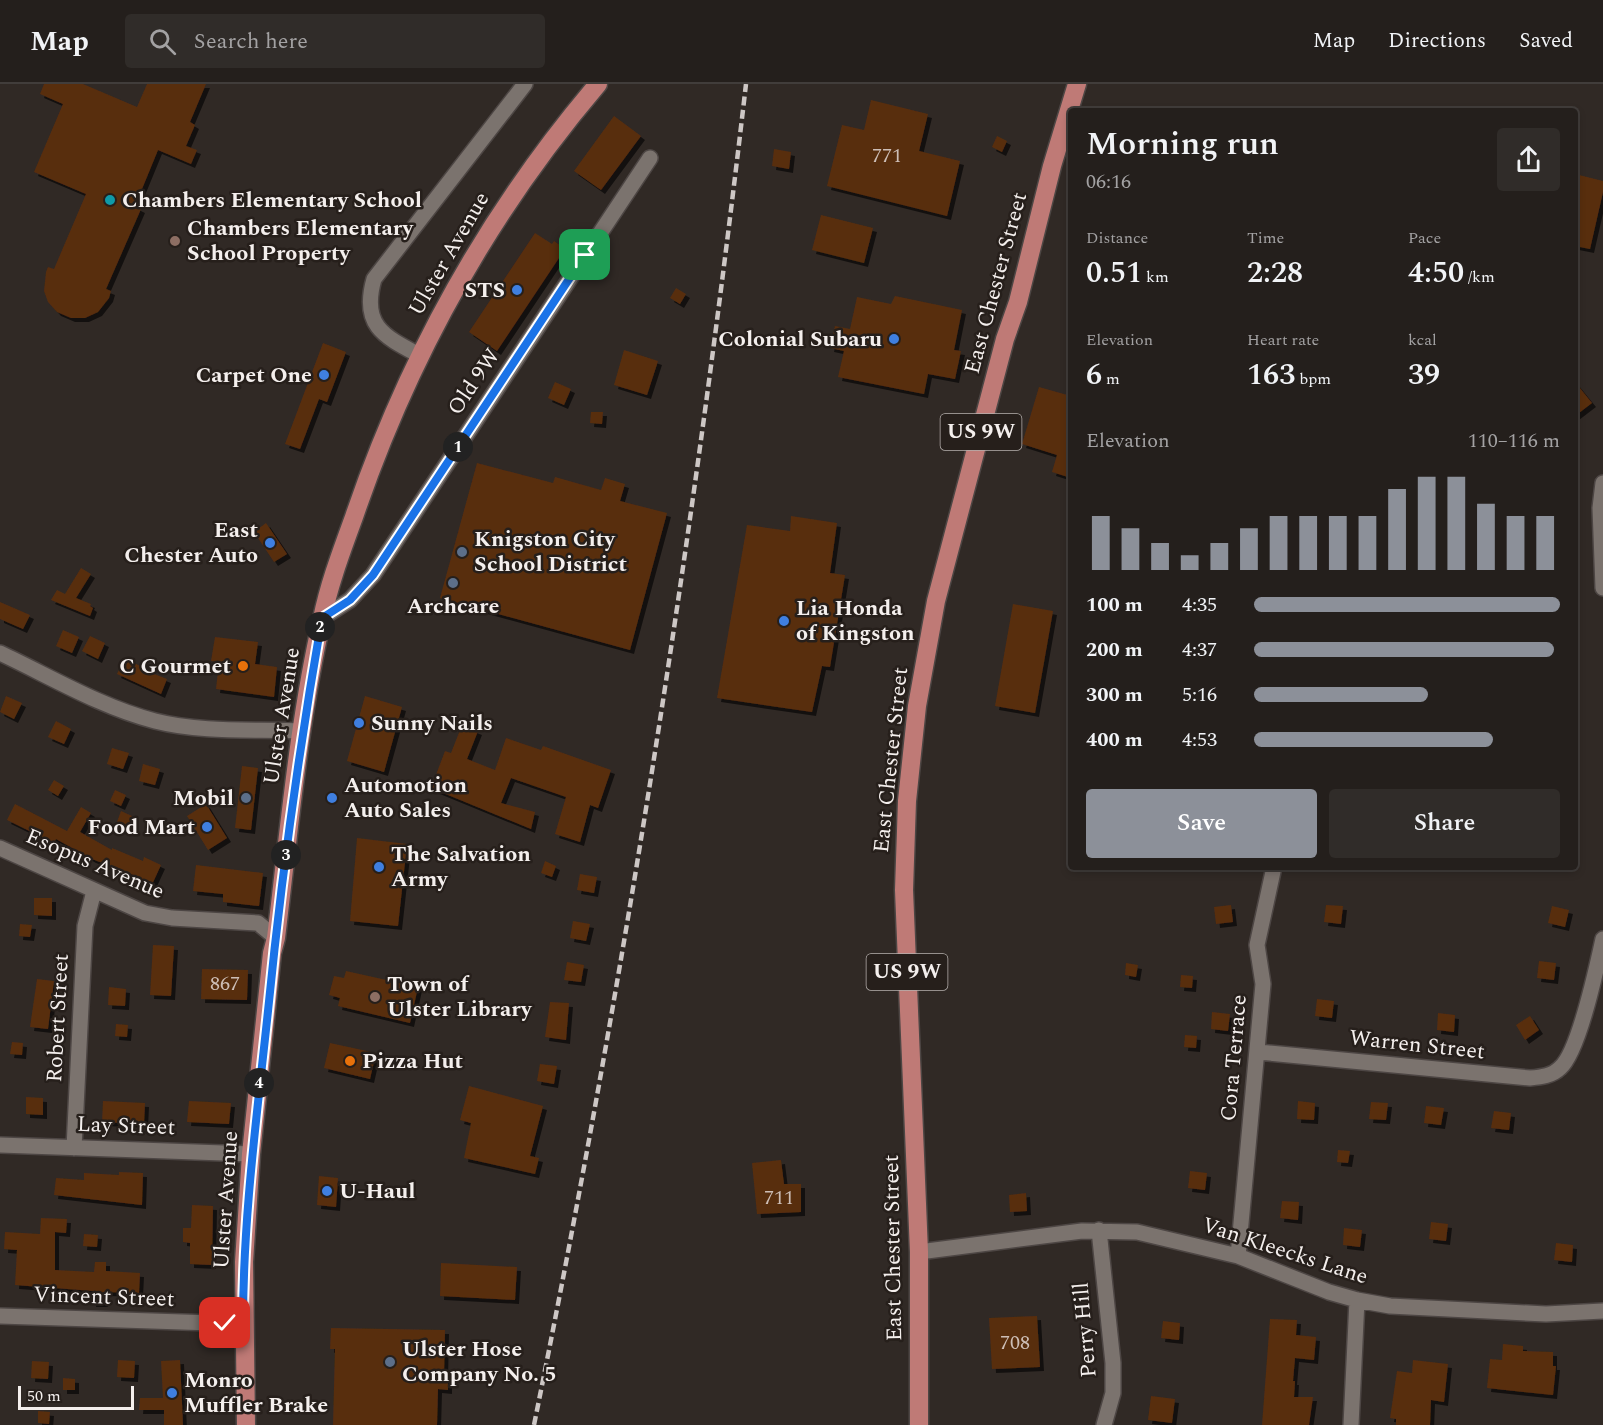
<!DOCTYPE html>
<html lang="en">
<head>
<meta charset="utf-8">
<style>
	body { margin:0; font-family:Spectral,serif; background:#302c29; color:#f1f3f6; height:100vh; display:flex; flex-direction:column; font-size:22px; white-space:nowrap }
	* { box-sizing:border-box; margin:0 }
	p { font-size:20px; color:#a3a2a3 }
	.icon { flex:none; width:33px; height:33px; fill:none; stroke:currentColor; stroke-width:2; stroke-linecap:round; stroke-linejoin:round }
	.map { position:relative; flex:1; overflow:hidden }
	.drawer { position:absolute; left:1068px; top:24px; width:510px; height:762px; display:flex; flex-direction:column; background:#241f1c; border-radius:6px; box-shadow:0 3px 9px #0003,0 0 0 2px #413d3b }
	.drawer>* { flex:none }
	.scale { position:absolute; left:18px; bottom:15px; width:116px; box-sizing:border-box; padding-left:6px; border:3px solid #f4efed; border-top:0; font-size:16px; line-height:21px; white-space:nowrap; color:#f4efed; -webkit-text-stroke:4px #261f1b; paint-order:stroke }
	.pin { position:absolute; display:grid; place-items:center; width:51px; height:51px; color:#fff; margin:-26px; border-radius:12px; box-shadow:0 3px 9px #0006 }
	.km { position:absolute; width:30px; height:30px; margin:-15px; border-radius:50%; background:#222; color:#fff; font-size:16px; line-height:30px; text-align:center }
	.round { display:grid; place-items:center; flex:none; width:63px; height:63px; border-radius:6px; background:#302c29 }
	.headline { display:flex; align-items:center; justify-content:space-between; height:102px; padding:0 18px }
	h1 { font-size:33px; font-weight:600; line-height:45px }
	.metrics { display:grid; grid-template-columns:repeat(3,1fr); gap:9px; height:102px; padding:6px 18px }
	.metrics div { display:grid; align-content:center }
	.metrics b { font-size:30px; font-weight:600 }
	.metrics small { font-size:16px; font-weight:400 }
	.metrics p { font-size:16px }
	.chart { height:168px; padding:12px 18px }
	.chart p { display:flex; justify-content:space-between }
	.chart svg { width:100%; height:108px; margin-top:6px; stroke:#8c9099; stroke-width:6 }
	.primary-button { display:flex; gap:12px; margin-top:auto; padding:12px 18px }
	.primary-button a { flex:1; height:69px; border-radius:6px; background:#8c9099; color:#fff; font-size:24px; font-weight:600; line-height:69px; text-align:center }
	.primary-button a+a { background:#302c29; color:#f1f3f6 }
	ul { padding:0 18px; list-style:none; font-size:20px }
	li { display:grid; grid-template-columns:96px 72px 1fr; align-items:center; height:45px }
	li i { height:15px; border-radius:8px; background:#8c9099 }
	header { display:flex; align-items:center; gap:36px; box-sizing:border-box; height:84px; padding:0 30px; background:#241f1c; border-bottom:2px solid #413d3b }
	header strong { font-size:28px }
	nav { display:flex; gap:33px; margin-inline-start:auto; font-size:21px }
	.search { width:420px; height:54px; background:#302c29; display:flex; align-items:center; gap:15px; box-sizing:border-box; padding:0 21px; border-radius:6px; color:#a3a2a3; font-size:22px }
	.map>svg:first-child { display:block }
</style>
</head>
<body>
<header>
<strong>Map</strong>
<div class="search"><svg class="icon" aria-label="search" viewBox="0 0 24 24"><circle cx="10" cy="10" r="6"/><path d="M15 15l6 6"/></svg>Search here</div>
<nav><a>Map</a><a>Directions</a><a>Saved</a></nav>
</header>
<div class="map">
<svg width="1603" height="1341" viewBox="0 0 1603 1341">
	<defs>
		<filter id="shadow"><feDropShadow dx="4" dy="4" stdDeviation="0" flood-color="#0009"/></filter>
	</defs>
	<rect width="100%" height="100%" fill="#302925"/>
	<path fill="#582d0f" filter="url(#shadow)" d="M44,0H83L137,23L147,0H206L190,38L195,41L186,62L197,66L191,80L158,66L135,122L141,125L106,205L111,207L109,214L98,228L85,234H71L57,228L48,218L44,207L46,188L48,183L54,185L86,110L34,88L63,20L40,10Z
		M871,16L928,30L919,67L960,77L947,132L827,102L842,41L864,46Z
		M614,32L641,52L601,106L574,87Z
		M997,52L1007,57L1002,68L992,63Z
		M774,65L791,68L789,85L772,82Z
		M1575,90L1603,97V108L1590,165L1575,162Z
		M821,131L873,144L864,179L812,166Z
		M535,149L552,160L554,157L565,165L497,267L469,248Z
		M676,204L686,210L680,220L670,214Z
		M895,212L962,226L954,266L961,267L955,295L928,290L924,310L838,293L844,267L830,264L835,242L850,245L857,213L891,220Z
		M323,259L346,268L327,318L319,315L300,365L285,360Z
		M624,266L658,277L647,311L614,301Z
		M555,298L571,305L564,321L548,314Z
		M1575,298L1592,319L1575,332Z
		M1039,303L1071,312V394L1052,388L1057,371L1022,360Z
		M591,328H603L602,340L590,339Z
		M477,379L553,399L555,393L601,406L605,394L625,400L620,417L667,429L630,566L440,514Z
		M791,432L837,439L830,489L845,491L830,583L822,582L812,628L717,614L747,441L790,447Z
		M266,439L287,470L274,478L254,448Z
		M81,484L91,490L76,514L91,520L90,522L93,524L90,532L51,516L57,506L65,510Z
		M0,518L30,531L23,545L0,535Z
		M1013,520L1053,527L1035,629L995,622Z
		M63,546L79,553L72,569L56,562Z
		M90,552L105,559L98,575L82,567Z
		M215,553L258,558L255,580L277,583L274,613L216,605L219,578L211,577Z
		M125,574L140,582L139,584L167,595L161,610L117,590Z
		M6,612L22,619L14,635L0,628Z
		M365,612L402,623L384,688L347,677Z
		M56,637L71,645L64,660L48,653Z
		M462,641L478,647L467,675L495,686L506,654L541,666L543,662L611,686L598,724L590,721L580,758L555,750L566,713L511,694L501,719L535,728L531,745L431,704L445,667L451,669Z
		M112,664L129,669L123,685L107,680Z
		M143,680L160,685L155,701L139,697Z
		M242,682L258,684L251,746L235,744Z
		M54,696L64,702L58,712L48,706Z
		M115,706L126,711L121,722L110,717Z
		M15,720L67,747L81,723L91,729L80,748L112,766V764L143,777L144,773L161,781L149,807L132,800L136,792L92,775L56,755L54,759L7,736Z
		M206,720L227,754L208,766L187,732Z
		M121,727L132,732L128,742L117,738Z
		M357,754L407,760L398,842L350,837Z
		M545,777L556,782L552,793L541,789Z
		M196,781L263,789L259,822L223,818V810L193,807Z
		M580,790L597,793L594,809L577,806Z
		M34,814H52V832L34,831Z
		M1231,821L1233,838L1216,840L1214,823Z
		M1326,821L1343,822L1341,840L1324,838Z
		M1552,822L1569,826L1565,843L1548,839Z
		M573,837L590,840L586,857L570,854Z
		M20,840L32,841L30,853L19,852Z
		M153,861L174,862L171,912L150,911Z
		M1539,877L1556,879L1554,896L1537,894Z
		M567,878L584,881L581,898L564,896Z
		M1126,879L1138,881L1136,893L1125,891Z
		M202,885L248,886L247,916L201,915Z
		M346,887L418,903L410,939L338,922L340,914L329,911L334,892L344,894Z
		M1181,891L1193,892L1192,904L1180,903Z
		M37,895L54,897L48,945L30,943Z
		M109,903L126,905L125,922L108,921Z
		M1317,915L1334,917L1332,934L1315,932Z
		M550,918L569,919L566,956L545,953Z
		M1212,928L1230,930L1228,947L1211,945Z
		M1438,929L1455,931L1454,948L1437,946Z
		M1530,932L1539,946L1525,956L1516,941Z
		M116,940L128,941L127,953L115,952Z
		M1185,951L1197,952L1196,964L1184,963Z
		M12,958L23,959L22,971L10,970Z
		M330,959L376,969L370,995L324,984Z
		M540,980L557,982L554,1000L537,997Z
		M469,1002L543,1022L530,1072L539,1074L535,1090L464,1074L471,1039L460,1036Z
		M26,1013L43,1014V1031L26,1030Z
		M103,1017L145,1019L144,1040L102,1038Z
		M189,1017L231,1019L229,1040L187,1038Z
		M1298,1017L1315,1019L1314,1036L1297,1035Z
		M1371,1018L1388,1019L1386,1036L1369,1035Z
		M1426,1022L1444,1024L1441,1041L1424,1039Z
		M1494,1027L1511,1029L1509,1046L1491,1044Z
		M1338,1066L1350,1067L1348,1079L1337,1078Z
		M781,1076L784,1100H801V1128L757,1130L752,1079Z
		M1190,1087L1207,1089L1205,1106L1188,1104Z
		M119,1088L143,1089L142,1121L54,1111L56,1094L84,1096V1089L119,1091Z
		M319,1092L338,1094L336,1123L317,1121Z
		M1026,1109L1027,1127L1010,1128L1009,1111Z
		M1282,1117L1299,1118L1298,1136L1280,1134Z
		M192,1121L213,1122L212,1181L190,1180V1159L183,1158V1144H191Z
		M41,1134L67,1135L66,1149L55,1148V1186L94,1188L95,1178H106V1187L140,1189L139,1209L104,1208V1219H92L93,1207L15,1201L17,1166L4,1165L5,1148L40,1150Z
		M1431,1138L1448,1140L1446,1157L1429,1155Z
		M1344,1144L1362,1146L1360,1163L1343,1161Z
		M84,1150L98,1151L97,1163L83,1162Z
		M1556,1159L1573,1161L1572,1178L1554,1176Z
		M441,1179L517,1183L515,1216L440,1212Z
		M1037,1232L1040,1283L992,1285L989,1234Z
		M1270,1235L1297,1236L1296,1251L1316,1253L1314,1276L1295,1274L1293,1297H1295L1294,1313H1313L1309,1341H1262Z
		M1163,1237L1180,1239L1179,1256L1161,1254Z
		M331,1244L445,1246L444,1292H448V1306L438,1305L437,1341H333L335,1265H330Z
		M1503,1260L1523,1262V1267L1553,1268V1282H1556L1553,1311L1487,1304L1490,1275L1502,1276Z
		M118,1276L135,1277L134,1294L117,1293Z
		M180,1276L183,1341H164V1326H139L140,1314H163L161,1277Z
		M1413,1276L1448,1280L1444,1318L1431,1316L1430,1341H1396V1335L1390,1334L1397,1287L1412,1289Z
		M32,1277L49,1278L48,1295L31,1294Z
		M63,1294L75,1295V1306H63Z
		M1151,1312L1175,1315L1172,1339L1148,1336Z
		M38,1327L50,1328L49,1340L38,1339Z"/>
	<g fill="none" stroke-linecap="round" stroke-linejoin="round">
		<g stroke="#4d4644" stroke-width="18">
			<path id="street" d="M419,271C383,252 361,241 374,195L525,0
				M1603,399L1600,424L1603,504
				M322,534L350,516L373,491L650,74
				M0,569C51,593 101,623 155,637C202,649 254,645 302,647
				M0,764L145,829L172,834L258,839L276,854
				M1258,968L1530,994C1541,993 1552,992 1560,984C1579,968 1597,882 1603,855
				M0,1061L251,1070
				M74,1064L85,842L94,807
				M1099,1146L1113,1279V1309L1104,1341
				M919,1168L1082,1147L1137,1148L1238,1172L1329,1208L1357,1216L1390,1222L1546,1230L1603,1227
				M1238,1172L1263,900L1257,861L1274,783
				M0,1232L243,1240
				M1351,1341L1357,1216"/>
		</g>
		<g stroke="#4d4644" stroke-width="21">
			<path id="primary" d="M246,1341L244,1178L251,1070L272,869L276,854C289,748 298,640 322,535C329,500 342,466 354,433C408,274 489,128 598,0
				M919,1341V1168L904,806L907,717L917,622L936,517L1005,255L1018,218L1052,82L1077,0"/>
		</g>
		<use href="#street" stroke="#7b736e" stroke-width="15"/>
		<use href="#primary" stroke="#bf7a76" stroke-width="18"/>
		<path stroke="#cdc7c5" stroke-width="4.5" stroke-dasharray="9 4.5" stroke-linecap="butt" d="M534,1341C624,897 694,450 746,0"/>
	</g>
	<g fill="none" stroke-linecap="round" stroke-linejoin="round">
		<g stroke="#fff" stroke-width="12">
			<path id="route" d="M225,1239L243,1240C243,1134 257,1031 268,927C281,796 299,665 322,534L350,516L373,491L585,171"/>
		</g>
		<use href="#route" stroke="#1a73e8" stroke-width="8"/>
	</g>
	<circle fill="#0f9aa8" stroke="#261f1b" stroke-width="2" cx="110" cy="116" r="6"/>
	<g fill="#8d6e63" stroke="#261f1b" stroke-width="2">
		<circle cx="175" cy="157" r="6"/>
		<circle cx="375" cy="913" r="6"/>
	</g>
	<g fill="#3f7fe0" stroke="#261f1b" stroke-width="2">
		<circle cx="517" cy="206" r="6"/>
		<circle cx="894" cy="255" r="6"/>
		<circle cx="324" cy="291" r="6"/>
		<circle cx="270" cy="459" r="6"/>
		<circle cx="784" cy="537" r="6"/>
		<circle cx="359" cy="639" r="6"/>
		<circle cx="332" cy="714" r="6"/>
		<circle cx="207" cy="743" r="6"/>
		<circle cx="379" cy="783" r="6"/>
		<circle cx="327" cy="1107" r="6"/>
		<circle cx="172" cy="1309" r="6"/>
	</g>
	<g fill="#5c6f8a" stroke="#261f1b" stroke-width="2">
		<circle cx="462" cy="468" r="6"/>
		<circle cx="453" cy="499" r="6"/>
		<circle cx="246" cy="714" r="6"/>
		<circle cx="390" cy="1278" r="6"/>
	</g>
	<g fill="#e8710a" stroke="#261f1b" stroke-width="2">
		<circle cx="243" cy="582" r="6"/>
		<circle cx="350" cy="977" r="6"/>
	</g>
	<g text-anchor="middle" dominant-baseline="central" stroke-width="5" stroke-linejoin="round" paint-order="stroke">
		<g font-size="20" fill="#cdbeb6">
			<text x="887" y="72">771</text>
			<text x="225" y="900">867</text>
			<text x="779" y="1114">711</text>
			<text x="1015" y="1259">708</text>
		</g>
		<g fill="#261f1b" stroke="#b6b1ae" stroke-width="1.5">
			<rect x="940.5" y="330" width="81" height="36" rx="4.5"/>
			<rect x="866.5" y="870" width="81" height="36" rx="4.5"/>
		</g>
		<g font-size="21" font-weight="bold" fill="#f4efed">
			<text x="981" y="348">US 9W</text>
			<text x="907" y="888">US 9W</text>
		</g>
		<g font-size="22" font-weight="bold" fill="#f4efed" stroke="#261f1b" text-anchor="start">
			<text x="122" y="116">Chambers Elementary School</text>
			<text x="187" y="144">Chambers Elementary<tspan x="187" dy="25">School Property</tspan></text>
			<text x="505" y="206" text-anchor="end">STS</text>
			<text x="882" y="255" text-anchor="end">Colonial Subaru</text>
			<text x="312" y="291" text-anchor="end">Carpet One</text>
			<text x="258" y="446" text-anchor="end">East<tspan x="258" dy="25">Chester Auto</tspan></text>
			<text x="474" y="455">Knigston City<tspan x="474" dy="25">School District</tspan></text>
			<text x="453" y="522" text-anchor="middle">Archcare</text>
			<text x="796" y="524">Lia Honda<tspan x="796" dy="25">of Kingston</tspan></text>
			<text x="231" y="582" text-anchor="end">C Gourmet</text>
			<text x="371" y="639">Sunny Nails</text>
			<text x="344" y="701">Automotion<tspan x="344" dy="25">Auto Sales</tspan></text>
			<text x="234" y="714" text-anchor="end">Mobil</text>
			<text x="195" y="743" text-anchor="end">Food Mart</text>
			<text x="391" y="770">The Salvation<tspan x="391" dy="25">Army</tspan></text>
			<text x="387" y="900">Town of<tspan x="387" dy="25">Ulster Library</tspan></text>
			<text x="362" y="977">Pizza Hut</text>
			<text x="339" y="1107">U-Haul</text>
			<text x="402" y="1265">Ulster Hose<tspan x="402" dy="25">Company No. 5</tspan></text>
			<text x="184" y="1296">Monro<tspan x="184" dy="25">Muffler Brake</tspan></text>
		</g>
		<g font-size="22" fill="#f4efed" stroke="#261f1b">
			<text transform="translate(449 170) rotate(-60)">Ulster Avenue</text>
			<text transform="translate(996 199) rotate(-75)">East Chester Street</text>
			<text transform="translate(474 298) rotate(-56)">Old 9W</text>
			<text transform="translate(282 632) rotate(-81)">Ulster Avenue</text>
			<text transform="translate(891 676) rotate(-84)">East Chester Street</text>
			<text transform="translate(95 780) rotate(23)">Esopus Avenue</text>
			<text transform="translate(58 934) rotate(-87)">Robert Street</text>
			<text transform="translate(1417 961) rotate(6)">Warren Street</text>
			<text transform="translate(1234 974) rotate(-85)">Cora Terrace</text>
			<text transform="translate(126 1042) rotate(2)">Lay Street</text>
			<text transform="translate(226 1116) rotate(-86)">Ulster Avenue</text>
			<text transform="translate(893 1164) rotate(-91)">East Chester Street</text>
			<text transform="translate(1285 1167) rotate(18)">Van Kleecks Lane</text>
			<text transform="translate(104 1213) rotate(2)">Vincent Street</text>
			<text transform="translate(1085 1246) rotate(-95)">Perry Hill</text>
		</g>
	</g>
</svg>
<div class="scale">50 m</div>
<div class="pin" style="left:585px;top:171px;background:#1e9e55"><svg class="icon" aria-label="arrive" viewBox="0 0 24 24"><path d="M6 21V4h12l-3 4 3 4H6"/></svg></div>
<div class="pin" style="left:225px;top:1239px;background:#d93025"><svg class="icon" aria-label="check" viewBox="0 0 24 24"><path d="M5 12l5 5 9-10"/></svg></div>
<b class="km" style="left:458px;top:363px">1</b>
<b class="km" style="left:320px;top:543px">2</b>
<b class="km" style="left:286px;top:771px">3</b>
<b class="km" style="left:259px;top:999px">4</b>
<section class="drawer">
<div class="headline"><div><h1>Morning run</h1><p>06:16</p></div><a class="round"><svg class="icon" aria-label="share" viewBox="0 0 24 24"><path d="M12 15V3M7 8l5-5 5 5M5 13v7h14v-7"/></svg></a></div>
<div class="metrics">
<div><p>Distance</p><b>0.51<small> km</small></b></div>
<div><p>Time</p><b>2:28</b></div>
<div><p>Pace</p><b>4:50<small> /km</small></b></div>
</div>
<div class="metrics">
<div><p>Elevation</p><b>6<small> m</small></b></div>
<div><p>Heart rate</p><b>163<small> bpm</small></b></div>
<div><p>kcal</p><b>39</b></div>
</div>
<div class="chart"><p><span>Elevation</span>110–116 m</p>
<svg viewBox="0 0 160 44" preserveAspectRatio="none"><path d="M5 44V22M15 44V27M25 44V33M35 44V38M45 44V33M55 44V27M65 44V22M75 44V22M85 44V22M95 44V22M105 44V11M115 44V6M125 44V6M135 44V17M145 44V22M155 44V22"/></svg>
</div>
<ul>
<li><b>100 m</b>4:35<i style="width:100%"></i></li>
<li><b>200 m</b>4:37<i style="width:98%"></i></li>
<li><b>300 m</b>5:16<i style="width:57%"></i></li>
<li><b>400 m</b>4:53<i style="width:78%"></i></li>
</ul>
<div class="primary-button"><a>Save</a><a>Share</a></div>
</section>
</div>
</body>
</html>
